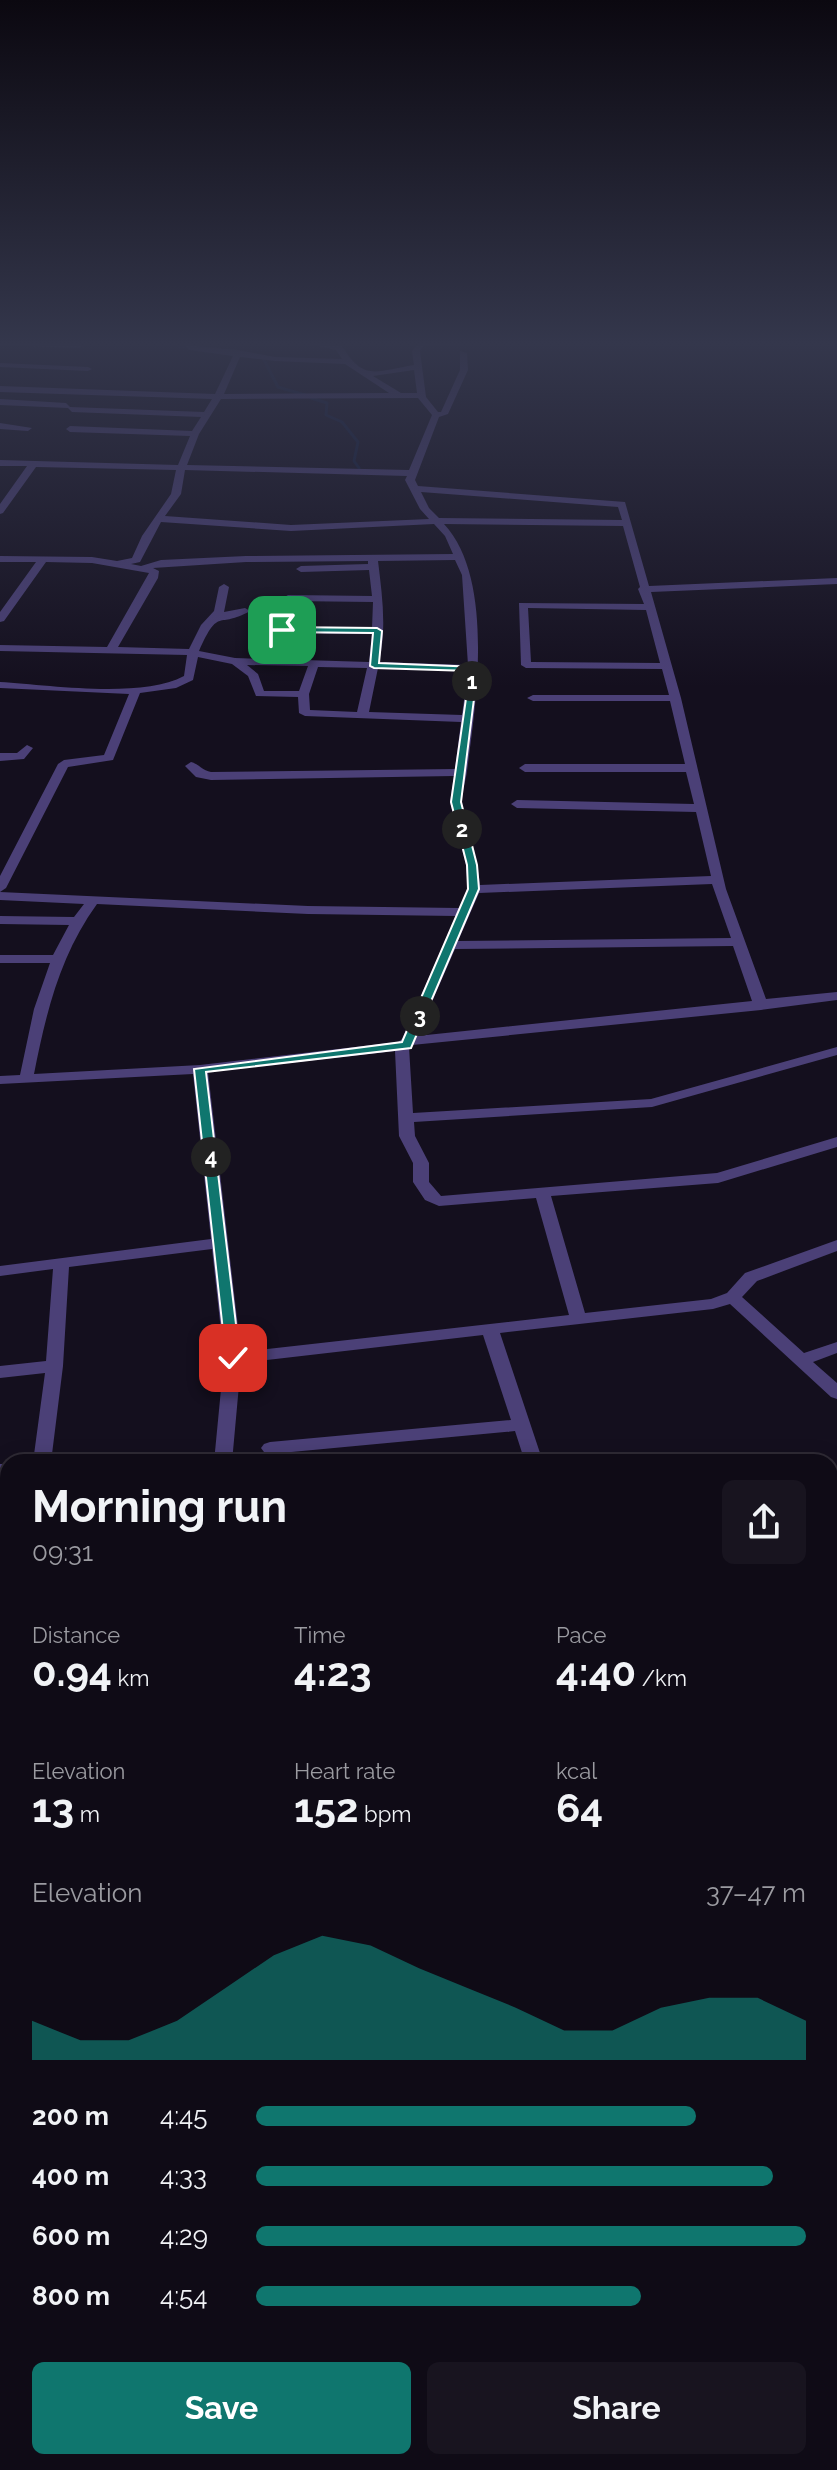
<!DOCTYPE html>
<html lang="en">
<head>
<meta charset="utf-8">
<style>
	body { margin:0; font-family:Raleway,sans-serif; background:#18141f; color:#f1f3f6; height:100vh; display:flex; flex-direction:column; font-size:30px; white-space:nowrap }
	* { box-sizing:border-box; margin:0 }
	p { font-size:26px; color:#9b9ba1 }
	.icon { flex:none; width:44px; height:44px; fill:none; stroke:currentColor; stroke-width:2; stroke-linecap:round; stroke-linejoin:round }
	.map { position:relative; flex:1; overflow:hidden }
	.panel { position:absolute; left:0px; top:1454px; width:838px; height:1016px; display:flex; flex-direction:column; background:#0f0b16; border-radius:24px 24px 0 0; box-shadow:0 4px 20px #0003,0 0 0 2px #2f2b35 }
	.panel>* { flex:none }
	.pin { position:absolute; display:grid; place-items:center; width:68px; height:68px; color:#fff; margin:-34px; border-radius:16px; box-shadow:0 4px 12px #0006 }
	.km { position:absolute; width:40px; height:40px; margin:-20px; border-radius:50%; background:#222; color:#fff; font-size:22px; line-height:40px; text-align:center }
	.round { display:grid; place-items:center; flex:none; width:84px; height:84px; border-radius:12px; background:#18141f }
	.head { display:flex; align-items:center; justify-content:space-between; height:136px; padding:0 32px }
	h1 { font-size:44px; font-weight:700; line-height:60px }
	.metrics { display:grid; grid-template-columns:repeat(3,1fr); gap:12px; height:136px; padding:8px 32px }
	.metrics div { display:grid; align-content:center }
	.metrics b { font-size:40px; font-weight:700 }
	.metrics small { font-size:22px; font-weight:400 }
	.metrics p { font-size:22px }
	.chart { height:224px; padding:16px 32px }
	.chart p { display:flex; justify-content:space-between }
	.chart svg { width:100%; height:144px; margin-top:8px; fill:#0f766e; opacity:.7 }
	.button { display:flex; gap:16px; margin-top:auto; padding:16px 32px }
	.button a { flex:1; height:92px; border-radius:12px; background:#0f766e; color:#fff; font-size:32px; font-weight:700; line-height:92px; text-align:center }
	.button a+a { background:#18141f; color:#f1f3f6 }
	ul { padding:0 32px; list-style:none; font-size:26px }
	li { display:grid; grid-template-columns:128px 96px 1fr; align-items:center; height:60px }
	li i { height:20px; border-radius:10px; background:#0f766e }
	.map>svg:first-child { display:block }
</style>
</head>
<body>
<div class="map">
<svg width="837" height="2470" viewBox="0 0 837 2470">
	<rect width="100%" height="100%" fill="#140f1e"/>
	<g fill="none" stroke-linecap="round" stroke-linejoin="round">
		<path stroke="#111b3b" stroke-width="3" d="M156,341L197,350
			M263,358L278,387L305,395
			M311,398L327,403L326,415L342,422L358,442L354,461L359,468"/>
		<path fill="#4b4077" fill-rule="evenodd" d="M0,341L79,344L83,346L79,348L0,345Z
			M180,341H189L195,346L238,350L275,357L342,359L336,350L295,341H312L342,346C364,382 376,371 414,365L412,351L421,341H515L511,343L424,345L420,351L426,397L438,412H441L460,370V351L467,353L468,370L448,414L439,417L415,480L418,486L625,502L649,586L837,578V584L651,592L681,698L726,889L766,999L837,992V1000L761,1010L412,1045L409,1047L413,1113L651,1099L837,1047V1055L652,1107L414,1122L415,1136L429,1163V1182L441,1196L717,1173L837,1137V1147L718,1183L551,1196L585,1313L711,1299L727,1293L745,1273L837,1240V1251L757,1281L742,1297L804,1353L837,1342V1353L813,1362L837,1383V1399L831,1397L730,1304L713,1309L500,1333L543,1462H525L515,1431L270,1454L264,1452L261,1448L264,1444L270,1442L511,1420L483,1335L241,1363L232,1462H214L224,1358L212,1249L69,1267L63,1366L51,1462H33L45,1373L0,1378V1366L46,1361L53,1269L0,1276V1266L211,1239L193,1074L0,1084V1076L20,1075L34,1009L50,963H0V955H53L69,925L0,924V916L74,917L84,904L0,900V892L308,906L459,908L468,889L466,865L450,802L454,776L211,780L196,777L185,766L191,762C199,764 203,771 211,772L455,769L461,722L305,716L299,713L298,697L256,696L248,676L232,664L198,657L193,680L176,688L140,693L113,760L68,767L6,888L0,892V876L58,764L64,760L104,755L129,694L0,688V682C49,685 141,699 184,676L187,655L0,651V645L107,647L149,573L92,563L46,562L4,621L0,622V612L36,562H0V556L92,557L117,561L132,558L142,536L171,494L176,470L36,467L3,513L0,514V504L27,466H0V460L178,465L190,436L70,432L66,429L70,426L192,431L201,417L72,412L68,408L0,405V399L66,403L70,407L204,412L212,399L0,392V386L215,394L233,356L190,350ZM240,357L275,361L345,364L389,393L224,394ZM414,370L417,393H401L373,376ZM418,398L432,415L409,470L187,465L199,434L221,399ZM185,470L407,476L405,480L420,509L429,519L291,525L165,516L181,494ZM421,492L618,507L622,520L439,518L429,508ZM161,522L291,531L434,524L445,536L453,554L246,556L161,560L141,566L131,564L140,562ZM444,524L623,526L640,587L638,589L644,604L519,603L521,665L526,668L662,669L669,695H533L527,698L533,701H670L685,764H525L519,768L525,772H686L694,804L517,800L511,804L517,808L696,812L711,876L480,885C478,857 463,825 462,801C462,791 466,780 467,771C476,704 495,579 444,524ZM455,560L462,575L468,665L379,662C387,629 382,594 378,561ZM368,561V564L301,566L296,569L301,572L369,570L372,596L288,595L283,598L288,601L373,602L372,628L282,627L277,630L282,633L372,634L369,662L235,658L199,651C220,605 217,630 250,611L245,608L224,612L229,587L224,584L219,587L214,611L201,625L189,649L118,647L158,578L159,571L153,568L246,562ZM528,608L646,610L660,663L531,662ZM247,665L308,666L299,691H264L258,674ZM318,667L367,668L357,712L310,710L309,694ZM378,668L468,671L462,715L369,712ZM712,884L731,938L458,941L479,893ZM97,904L308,914L456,916L402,1039L398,1042L200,1065L34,1074C46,1013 60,955 97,904ZM733,946L752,1001L417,1036L455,949ZM395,1051L399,1136L413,1163V1182L425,1200L439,1206L536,1198L569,1315L241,1352L208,1072Z
			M0,363L88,367L92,369L88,371L0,367Z
			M0,423L32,428L28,431L0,429Z
			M27,745L33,748L24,759L0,761V753H17Z
			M0,1464H8V1476H0Z
			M0,1574H8V1588H0Z
			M8,1619V1641L0,1644V1622Z
			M830,1647L837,1648V1662L830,1661Z
			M8,1885V1909L0,1912V1888Z
			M837,1989V2009L830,2010V1990Z
			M830,2175L837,2177V2200L830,2198Z
			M8,2210V2242L0,2245V2213Z
			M94,2462H123L119,2470H90Z
			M382,2462H410L406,2470H378Z
			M644,2462H672L668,2470H640Z"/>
	</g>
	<linearGradient id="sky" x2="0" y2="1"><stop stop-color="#0b0810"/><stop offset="0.5" stop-color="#34374c"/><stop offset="1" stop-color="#34374c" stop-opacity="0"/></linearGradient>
	<rect width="837" height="687" fill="url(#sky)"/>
	<path fill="#0f766e" stroke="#fff" stroke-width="2" d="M282,627L377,628L382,631L379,663L478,667L461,802L477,865L479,889L411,1048L206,1072L240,1358L233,1362L226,1358L194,1069L402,1042L468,889L467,865L451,802L470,671L374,668L370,666L373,633L279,632Z"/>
</svg>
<div class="pin" style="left:282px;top:630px;background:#1e9e55"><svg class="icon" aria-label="arrive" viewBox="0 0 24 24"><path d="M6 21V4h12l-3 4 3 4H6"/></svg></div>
<div class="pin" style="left:233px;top:1358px;background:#d93025"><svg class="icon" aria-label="check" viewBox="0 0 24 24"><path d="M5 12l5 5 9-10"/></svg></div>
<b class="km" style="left:472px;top:681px">1</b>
<b class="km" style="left:462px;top:829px">2</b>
<b class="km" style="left:420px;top:1016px">3</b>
<b class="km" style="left:211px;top:1157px">4</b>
<section class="panel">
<div class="head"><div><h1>Morning run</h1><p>09:31</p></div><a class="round"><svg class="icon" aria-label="share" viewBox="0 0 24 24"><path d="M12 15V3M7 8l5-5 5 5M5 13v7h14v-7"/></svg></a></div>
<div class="metrics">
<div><p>Distance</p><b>0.94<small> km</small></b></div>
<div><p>Time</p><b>4:23</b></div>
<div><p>Pace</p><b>4:40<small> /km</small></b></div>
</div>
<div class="metrics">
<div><p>Elevation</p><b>13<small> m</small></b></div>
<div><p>Heart rate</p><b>152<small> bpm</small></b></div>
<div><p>kcal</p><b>64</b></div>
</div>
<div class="chart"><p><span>Elevation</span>37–47 m</p>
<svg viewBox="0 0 160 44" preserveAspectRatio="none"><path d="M0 44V32L10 38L20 38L30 32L40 22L50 12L60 6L70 9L80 16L90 22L100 28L110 35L120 35L130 28L140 25L150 25L160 32V44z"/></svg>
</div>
<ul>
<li><b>200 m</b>4:45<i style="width:80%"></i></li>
<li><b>400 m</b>4:33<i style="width:94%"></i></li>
<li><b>600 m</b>4:29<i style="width:100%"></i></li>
<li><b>800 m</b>4:54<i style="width:70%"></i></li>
</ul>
<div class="button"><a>Save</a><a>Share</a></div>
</section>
</div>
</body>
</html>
